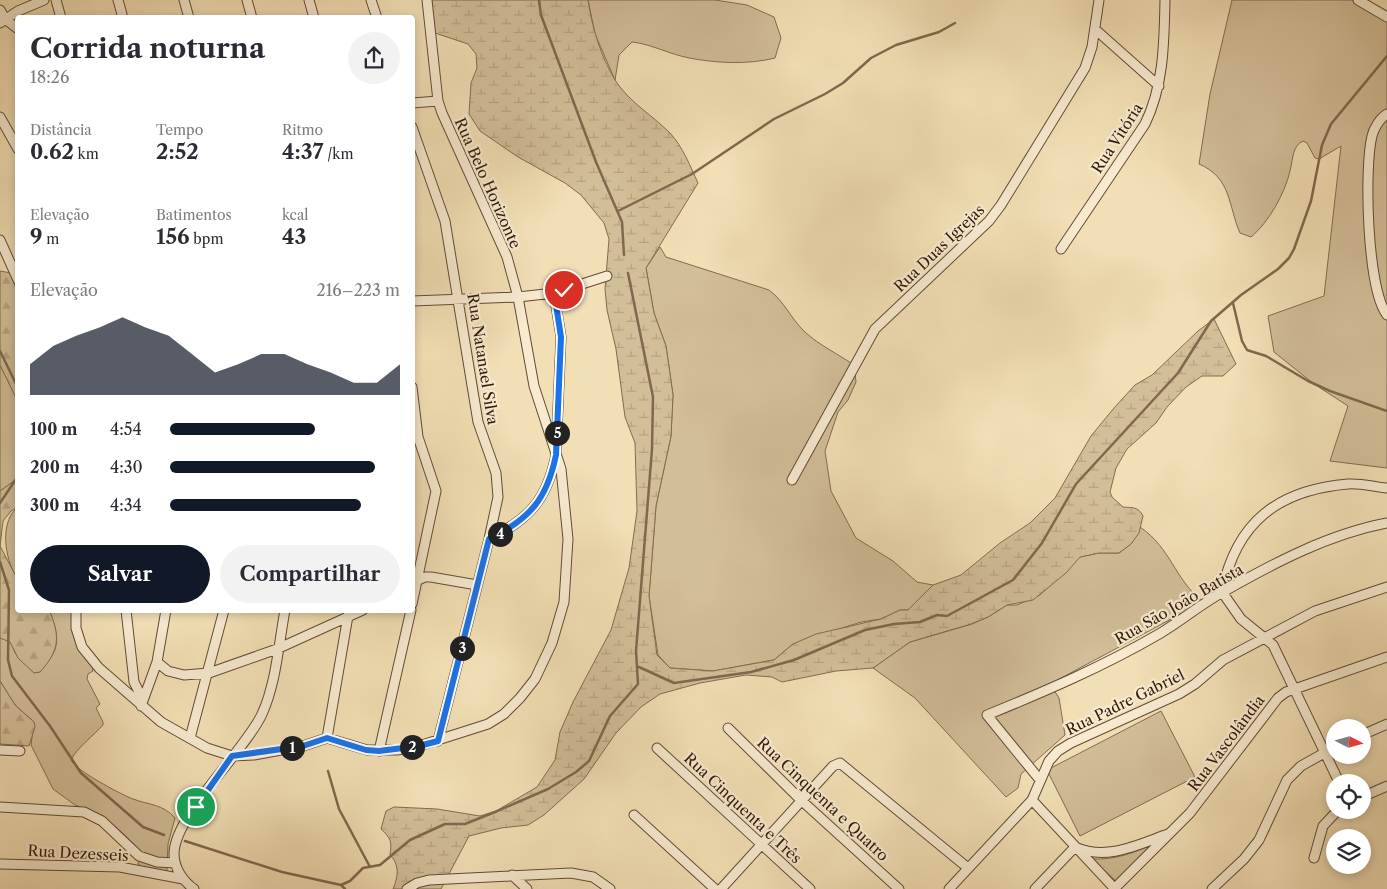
<!DOCTYPE html>
<html lang="pt">
<head>
<meta charset="utf-8">
<style>
	body { margin:0; font-family:"Libre Caslon Text",serif; background:#f2f2f3; color:#2b2b33; height:100vh; display:flex; flex-direction:column; font-size:19px; white-space:nowrap }
	* { box-sizing:border-box; margin:0 }
	p { font-size:16px; color:#7c7c81 }
	.icon { flex:none; width:28px; height:28px; fill:none; stroke:currentColor; stroke-width:2; stroke-linecap:round; stroke-linejoin:round }
	.map { position:relative; flex:1; overflow:hidden }
	.details { position:absolute; left:15px; top:15px; width:400px; height:598px; display:flex; flex-direction:column; background:#fff; border-radius:5px; box-shadow:0 2px 8px #0003 }
	.details>* { flex:none }
	.needle { width:32px; rotate:96deg }
	.tools { position:absolute; left:1326px; top:719px; display:grid; gap:10px }
	.tools a { display:grid; place-items:center; width:45px; height:45px; border-radius:50%; background:#fff; box-shadow:0 2px 8px #0003; font-size:25px }
	.pin { position:absolute; display:grid; place-items:center; width:42px; height:42px; color:#fff; margin:-21px; border:2px solid #fff; border-radius:50%; box-shadow:0 1px 5px #0007 }
	.km { position:absolute; width:25px; height:25px; margin:-12px; border-radius:50%; background:#222; color:#fff; font-size:14px; line-height:25px; text-align:center }
	.round { display:grid; place-items:center; flex:none; width:52px; height:52px; border-radius:26px; background:#f2f2f3 }
	.head { display:flex; align-items:center; justify-content:space-between; height:85px; padding:0 15px }
	h1 { font-size:28px; font-weight:700; line-height:38px }
	.metrics { display:grid; grid-template-columns:repeat(3,1fr); gap:8px; height:85px; padding:5px 15px }
	.metrics div { display:grid; align-content:center }
	.metrics b { font-size:21px; font-weight:700 }
	.metrics small { font-size:14px; font-weight:400 }
	.metrics p { font-size:14px }
	.chart { height:140px; padding:10px 15px }
	.chart p { display:flex; justify-content:space-between }
	.chart svg { width:100%; height:90px; margin-top:5px; fill:#111827; opacity:.7 }
	.cta { display:flex; gap:10px; margin-top:auto; padding:10px 15px }
	.cta a { flex:1; height:58px; border-radius:30px; background:#111827; color:#fff; font-size:20px; font-weight:700; line-height:58px; text-align:center }
	.cta a+a { background:#f2f2f3; color:#2b2b33 }
	ul { padding:0 15px; list-style:none; font-size:16px }
	li { display:grid; grid-template-columns:80px 60px 1fr; align-items:center; height:38px }
	li i { height:12px; border-radius:6px; background:#111827 }
	.map>svg:first-child { display:block }
</style>
</head>
<body>
<div class="map">
<svg width="1387" height="889" viewBox="0 0 1387 889">
	<defs>
		<pattern id="forest-firs" width="22" height="20" patternUnits="userSpaceOnUse" patternTransform="scale(1.25)"><rect width="22" height="20" fill="#d2be98"/><path d="M5 1l3.5 6h-7zM16 11l3.5 6h-7z" fill="#b5a382"/></pattern>
		<pattern id="wetland-marsh" width="20" height="14" patternUnits="userSpaceOnUse" patternTransform="scale(1.25)"><rect width="20" height="14" fill="#d2be98"/><path d="M1 5h8M5 5V1M11 12h8M15 12V8" fill="none" stroke="#b5a382"/></pattern>
	</defs>
	<rect width="100%" height="100%" fill="#f2dfb5"/>
	<filter id="stains"><feTurbulence type="fractalNoise" baseFrequency=".004" numOctaves="4"/><feColorMatrix values="0 0 0 0 .2 0 0 0 0 .09 0 0 0 0 .02 0 0 0 .5 -.17"/></filter>
	<radialGradient id="worn" r=".72"><stop offset=".6" stop-color="#630" stop-opacity="0"/><stop offset="1" stop-color="#630" stop-opacity=".3"/></radialGradient>
	<path fill="#d2be98" stroke="#826c50" d="M588,0H715L747,5L774,17L781,38L775,58C747,65 716,63 689,58C669,54 651,44 632,42L619,55L615,80L595,34Z
		M1232,0H1353L1387,17V468L1330,461L1348,406L1314,384L1274,352L1268,316L1324,296L1341,146L1319,159L1315,158L1307,143L1303,141C1292,146 1293,160 1290,171C1285,193 1269,222 1251,237L1240,233C1228,206 1232,178 1199,164L1210,94Z
		M660,247L666,257L769,290C786,303 790,318 805,332C819,345 838,354 854,365L856,382L848,400L838,412L825,451L831,491L856,538L893,561L917,582L933,585L908,610H900L881,619L861,622L793,644L774,660L713,671L670,668L658,655L649,596L656,506L671,436L673,395L666,346L654,313L646,268Z
		M0,365L18,400L17,479L0,491Z
		M17,508V578C4,558 0,522 17,508Z
		M1140,527C1171,548 1175,580 1203,602L1050,684L1059,698L1065,735L1021,774L1018,788L1006,797L915,698L873,668L910,642L972,624L988,617L1007,605H1017L1040,595L1080,557L1099,553H1119L1131,544Z
		M49,610H72L92,665L93,671L88,674L87,679L100,704L96,708L103,722V725C95,734 75,750 71,760C75,770 120,794 133,799C149,805 163,804 175,818L168,844L167,870L163,874L145,869L138,864L140,852L135,845L117,828L98,814L75,805L53,789L31,745L34,722L15,705L0,681V638L3,637L11,642L15,653L34,673C61,654 61,639 49,610Z
		M1161,711L1195,777L1080,836L1047,770Z
		M1155,843L1118,883L1092,859C1115,860 1134,853 1155,843Z"/>
	<path fill="url(#forest-firs)" stroke="#826c50" d="M0,271L11,273L17,293V400L0,365Z
		M17,479V508L11,511L3,521L0,546L17,578L18,610H49C61,637 59,651 40,672L34,673L18,658L10,642L0,638V491Z
		M0,681L15,705L34,722L35,727L29,746L0,744Z"/>
	<path fill="url(#wetland-marsh)" stroke="#826c50" d="M430,0H588C592,27 601,57 615,80C629,102 652,115 670,133C683,147 690,166 698,183L646,268L654,313L666,346L673,395L671,436L656,506L649,596L657,655L670,668L713,671L774,660L793,644L816,634L881,619L900,610H908L933,585L961,575L1000,543L1030,523L1055,498L1091,436L1114,408L1135,385L1152,375L1198,331L1214,319L1236,364L1223,376H1202L1186,387L1167,407L1156,423L1127,449L1116,468L1110,492L1112,497L1123,507C1132,508 1138,506 1143,516L1139,533L1131,544L1119,553H1099L1080,557L1066,573L1033,600L1007,605L988,617L971,624L910,642L873,668L836,671L782,682L772,677L746,675L700,683L660,694L641,707L616,733L584,779L544,815L528,825L501,828L469,836L441,889H393C398,877 400,865 390,855C392,842 391,838 381,829L386,811L394,807L437,809L480,816L496,811L537,787L555,760L560,732L573,702L611,630L629,568L637,511L635,443L625,417L616,349L607,310L605,289L609,239L604,223L581,195L565,183L518,157L480,131L469,114L471,83L477,68L476,54L468,44L435,33Z"/>
	<g fill="none" stroke-linecap="round" stroke-linejoin="round">
		<path stroke="#7f684d" stroke-width="2.5" d="M539,0L541,15L596,162L622,222L624,255
			M618,211L692,174L774,119L825,94L843,83L871,58L896,45L939,32L955,23
			M1233,303L1242,341L1247,350L1266,356L1308,381L1330,391L1387,411
			M0,351L18,388
			M0,503L18,476
			M0,562L9,590L8,660L12,676L50,726L81,773L143,827L164,835
			M639,667L674,683L751,672L794,660L865,630L894,624L920,622L937,615L947,616L1013,580L1042,543L1076,484L1178,373L1211,321L1241,295L1278,269L1289,258L1294,249L1311,201L1322,145L1331,124L1387,56
			M328,771L339,809L370,867
			M185,841L282,872L341,885L345,889
			M341,885L350,881L363,868L380,865L410,840L445,824H465L495,812L548,789L576,772L589,761L610,716L638,684L636,651L652,449L653,397L628,273"/>
		<g stroke="#634b34" stroke-width="11">
			<path id="minor" d="M56,0L61,18
				M118,0L123,18
				M184,0L189,18
				M247,0L252,18
				M309,0L314,18
				M371,0L377,18
				M1358,0L1387,17
				M0,10L5,19L18,29
				M0,23L18,11L44,0
				M1096,30L1159,86
				M412,103L438,101
				M1387,114C1380,118 1374,128 1372,136C1364,168 1367,289 1387,315
				M0,117L18,149
				M412,127L445,221L478,422L496,473L498,497L489,539L438,741
				M0,240L18,280
				M1061,249L1145,124C1164,85 1164,43 1165,0
				M412,301L518,297L554,293L607,276
				M412,387L418,437L436,491L412,604
				M792,480L875,329L989,221L1001,205L1085,68L1092,47L1099,0
				M489,539C530,519 547,499 556,455L561,337L554,293
				M414,582L425,577H431L477,585
				M76,610V628L82,647L99,668L161,722L207,748L232,756L254,755L303,746L327,738L367,750H397L419,746L488,724L504,714L520,698L535,679L552,643L564,602L568,539L561,469L534,386L518,297L507,257L442,113L438,101L427,0
				M126,610L134,682L143,700
				M157,662L168,671L184,675L209,673L277,649L363,610
				M141,706L157,662L166,610
				M728,728L802,801L899,889
				M1362,735L1387,724
				M190,738L224,610
				M327,738L349,610
				M657,748L810,889
				M0,750L20,751
				M379,751L411,610
				M1040,780L987,715C1046,691 1104,666 1159,634C1181,621 1201,604 1223,592C1274,563 1329,534 1387,523
				M1339,782L1273,645L1241,619L1222,592C1236,522 1278,490 1348,484C1361,483 1375,487 1387,488
				M1362,797L1387,786
				M1032,800L1115,889
				M0,807L84,812L102,821L139,856L157,862L175,863
				M634,815L715,889
				M1314,858L1323,826L1338,810
				M0,864L120,867L183,879
				M512,875L527,889
				M194,889C183,881 174,868 174,854C174,816 245,751 262,714C276,684 279,642 285,610
				M407,889L417,883L429,880L571,873L593,877L610,889
				M721,889L833,766L840,763L968,868
				M949,889L1032,800L1049,761L1058,751L1071,743L1179,694L1195,684L1223,660L1315,611L1387,587
				M1035,889L1075,847C1107,861 1137,845 1168,834
				M1114,889L1190,813L1278,698L1286,692L1387,657
				M1212,889L1244,859L1259,840L1287,780L1301,766L1335,747"/>
		</g>
		<use href="#minor" stroke="#f7eacf" stroke-width="9"/>
	</g>
	<g fill="none" stroke-linecap="round" stroke-linejoin="round">
		<g stroke="#fff" stroke-width="10">
			<path id="route" d="M196,807L232,756L303,746L327,738L366,750L379,751L419,746L438,741L489,539C530,519 547,499 556,455L561,337L554,292L564,290"/>
		</g>
		<use href="#route" stroke="#1a73e8" stroke-width="6"/>
	</g>
	<g text-anchor="middle" dominant-baseline="central" stroke-width="4.5" stroke-linejoin="round" paint-order="stroke">
		<g font-size="15" fill="#331a09" stroke="#f7eacf">
			<text transform="translate(1117 138) rotate(-57)">Rua Vitória</text>
			<text transform="translate(488 183) rotate(66)">Rua Belo Horizonte</text>
			<text transform="translate(939 248) rotate(-44)">Rua Duas Igrejas</text>
			<text transform="translate(483 359) rotate(81)">Rua Natanael Silva</text>
			<text transform="translate(1179 604) rotate(-30)">Rua São João Batista</text>
			<text transform="translate(1125 702) rotate(-26)">Rua Padre Gabriel</text>
			<text transform="translate(1226 743) rotate(-53)">Rua Vascolândia</text>
			<text transform="translate(823 799) rotate(43)">Rua Cinquenta e Quatro</text>
			<text transform="translate(743 808) rotate(43)">Rua Cinquenta e Três</text>
			<text transform="translate(78 853) rotate(3)">Rua Dezesseis</text>
		</g>
	</g>
	<rect width="100%" height="100%" filter="url(#stains)"/>
	<rect width="100%" height="100%" fill="url(#worn)"/>
</svg>
<div class="tools">
<a><svg class="needle" viewBox="-14 -14 28 28"><path d="M0-13l5 13h-10z" fill="#e53935"/><path d="M0 13l5-13h-10z" fill="#7c7c81"/></svg></a>
<a><svg class="icon" aria-label="locate" viewBox="0 0 24 24"><circle cx="12" cy="12" r="6"/><path d="M12 2v4M12 18v4M2 12h4M18 12h4"/></svg></a>
<a><svg class="icon" aria-label="layers" viewBox="0 0 24 24"><path d="M12 4l9 5-9 5-9-5zM3 14l9 5 9-5"/></svg></a>
</div>
<div class="pin" style="left:196px;top:807px;background:#1e9e55"><svg class="icon" aria-label="arrive" viewBox="0 0 24 24"><path d="M6 21V4h12l-3 4 3 4H6"/></svg></div>
<div class="pin" style="left:564px;top:290px;background:#d93025"><svg class="icon" aria-label="check" viewBox="0 0 24 24"><path d="M5 12l5 5 9-10"/></svg></div>
<b class="km" style="left:292px;top:748px">1</b>
<b class="km" style="left:412px;top:747px">2</b>
<b class="km" style="left:462px;top:648px">3</b>
<b class="km" style="left:500px;top:534px">4</b>
<b class="km" style="left:557px;top:433px">5</b>
<section class="details">
<div class="head"><div><h1>Corrida noturna</h1><p>18:26</p></div><a class="round"><svg class="icon" aria-label="share" viewBox="0 0 24 24"><path d="M12 15V3M7 8l5-5 5 5M5 13v7h14v-7"/></svg></a></div>
<div class="metrics">
<div><p>Distância</p><b>0.62<small> km</small></b></div>
<div><p>Tempo</p><b>2:52</b></div>
<div><p>Ritmo</p><b>4:37<small> /km</small></b></div>
</div>
<div class="metrics">
<div><p>Elevação</p><b>9<small> m</small></b></div>
<div><p>Batimentos</p><b>156<small> bpm</small></b></div>
<div><p>kcal</p><b>43</b></div>
</div>
<div class="chart"><p><span>Elevação</span>216–223 m</p>
<svg viewBox="0 0 160 44" preserveAspectRatio="none"><path d="M0 44V29L10 20L20 15L30 11L40 6L50 11L60 15L70 24L80 33L90 29L100 24L110 24L120 29L130 33L140 38L150 38L160 29V44z"/></svg>
</div>
<ul>
<li><b>100 m</b>4:54<i style="width:63%"></i></li>
<li><b>200 m</b>4:30<i style="width:89%"></i></li>
<li><b>300 m</b>4:34<i style="width:83%"></i></li>
</ul>
<div class="cta"><a>Salvar</a><a>Compartilhar</a></div>
</section>
</div>
</body>
</html>
